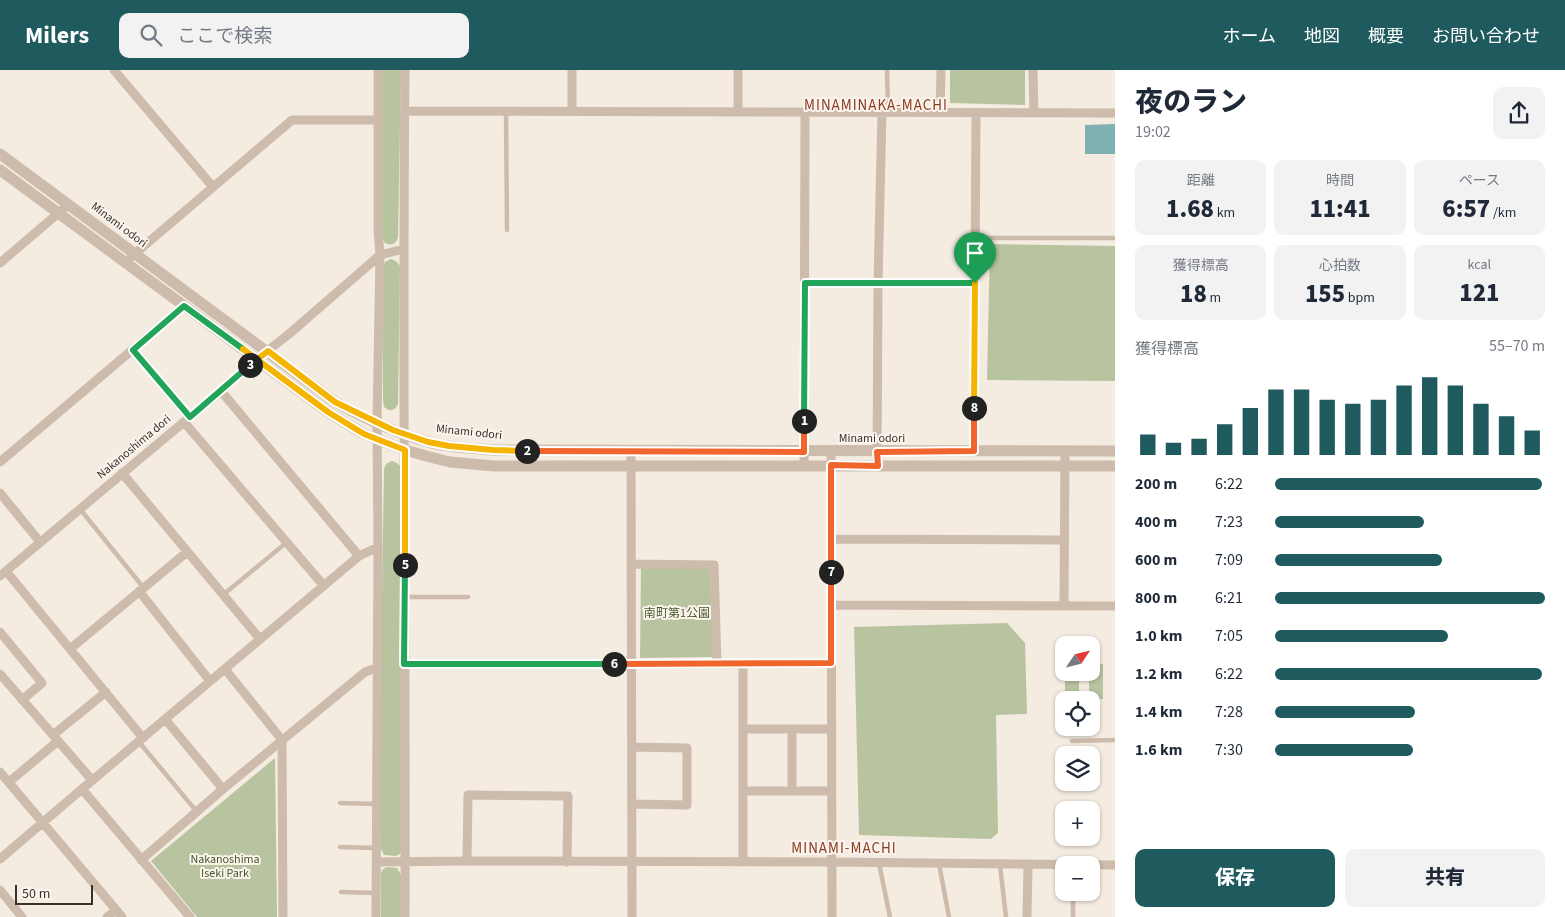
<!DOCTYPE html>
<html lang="ja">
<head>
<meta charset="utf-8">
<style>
	body { margin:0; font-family:"Source Sans 3","Noto Sans JP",sans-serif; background:#f2f2f3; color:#1f2937; height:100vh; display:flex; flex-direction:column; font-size:19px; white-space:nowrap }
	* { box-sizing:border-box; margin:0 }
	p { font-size:16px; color:#747a83 }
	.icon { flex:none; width:28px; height:28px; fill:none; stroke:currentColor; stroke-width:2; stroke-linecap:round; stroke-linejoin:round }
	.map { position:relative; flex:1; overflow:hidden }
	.panel { display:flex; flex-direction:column; background:#fff; width:450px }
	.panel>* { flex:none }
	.needle { width:32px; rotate:55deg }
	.tools { position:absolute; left:1055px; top:566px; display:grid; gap:10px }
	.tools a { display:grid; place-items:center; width:45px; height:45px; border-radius:10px; background:#fff; box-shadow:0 1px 4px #0004; font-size:25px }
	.scale { position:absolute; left:15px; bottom:12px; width:78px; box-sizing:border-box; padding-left:5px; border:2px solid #3b302b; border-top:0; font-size:14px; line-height:18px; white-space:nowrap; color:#3b302b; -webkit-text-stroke:4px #fbf5ee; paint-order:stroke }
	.pin { position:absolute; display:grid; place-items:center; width:42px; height:42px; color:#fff; margin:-51px -21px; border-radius:50% 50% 50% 0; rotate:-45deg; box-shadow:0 0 5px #0007 }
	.pin .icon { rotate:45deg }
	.km { position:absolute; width:25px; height:25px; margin:-12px; border-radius:50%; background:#222; color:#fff; font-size:14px; line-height:25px; text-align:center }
	.round { display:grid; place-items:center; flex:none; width:52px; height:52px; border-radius:10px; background:#f2f2f3 }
	.head { display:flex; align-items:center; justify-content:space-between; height:85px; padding:0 20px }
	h1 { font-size:28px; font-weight:800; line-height:38px }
	.figures { display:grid; grid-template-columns:repeat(3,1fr); gap:8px; height:85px; padding:5px 20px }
	.figures div { display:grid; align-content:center; border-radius:10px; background:#f2f2f3; text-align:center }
	.figures b { font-size:25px; font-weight:800 }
	.figures small { font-size:14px; font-weight:400 }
	.figures p { font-size:14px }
	.chart { height:140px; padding:10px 20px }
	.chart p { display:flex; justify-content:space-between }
	.chart svg { width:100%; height:90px; margin-top:5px; stroke:#1f5a5e; stroke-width:6 }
	.action { display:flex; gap:10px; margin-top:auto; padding:10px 20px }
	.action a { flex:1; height:58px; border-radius:10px; background:#1f5a5e; color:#fff; font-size:20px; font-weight:800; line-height:58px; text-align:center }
	.action a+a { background:#f2f2f3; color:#1f2937 }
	ul { padding:0 20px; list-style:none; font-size:16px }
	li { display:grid; grid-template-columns:80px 60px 1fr; align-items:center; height:38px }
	li i { height:12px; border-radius:6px; background:#1f5a5e }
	header { display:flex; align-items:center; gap:30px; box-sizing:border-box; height:70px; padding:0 25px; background:#1f5a5e; color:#fff }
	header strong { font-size:24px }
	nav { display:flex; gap:28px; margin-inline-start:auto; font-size:18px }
	.search { width:350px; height:45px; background:#f2f2f3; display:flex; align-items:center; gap:12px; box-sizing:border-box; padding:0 18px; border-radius:10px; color:#747a83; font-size:19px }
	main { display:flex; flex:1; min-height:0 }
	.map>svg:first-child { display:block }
</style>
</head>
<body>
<header>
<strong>Milers</strong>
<div class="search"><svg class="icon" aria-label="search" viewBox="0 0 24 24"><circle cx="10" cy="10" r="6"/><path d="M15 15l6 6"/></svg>ここで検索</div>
<nav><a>ホーム</a><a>地図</a><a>概要</a><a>お問い合わせ</a></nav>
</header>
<main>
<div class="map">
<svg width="1115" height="847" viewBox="0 0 1115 847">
	<rect width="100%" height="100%" fill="#f4ebe1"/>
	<path fill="#b8c4a0" d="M382,0H401L398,167C396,174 392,176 385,173L382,168Z
		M950,0H1025V35L950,33Z
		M990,174L1115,176V311L987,310Z
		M391,189L396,191L400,196L398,334C395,341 390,342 384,337L383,330V198L385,192Z
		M392,391L397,393L401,397L402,780L400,784L396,786L384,785L381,779V587L384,399L386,394Z
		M641,498L712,499L713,587L640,588Z
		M1007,553L1025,573L1027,644L996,645L998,763L991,769L859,765L854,557Z
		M1091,594H1103V629H1089V603L1091,602Z
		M1065,603H1079V630H1065Z
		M275,688L277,847H197L151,791Z
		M387,797L397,798L401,805V847H381V803L383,799Z"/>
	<path fill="#7fb0b2" d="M1115,54V84H1085V55Z"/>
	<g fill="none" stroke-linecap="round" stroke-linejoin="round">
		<path stroke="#cdbbac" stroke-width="4.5" d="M887,0L888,42
			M506,41L507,160
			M975,168H1115
			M80,439L143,517
			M223,525L287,472
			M405,527H468
			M1072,671L1115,670
			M139,672L197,742
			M340,733L377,734
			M340,777L376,778
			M879,793L890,847
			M939,794L949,847
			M1000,795L1006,847
			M341,822L376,823
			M1073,847V822"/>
		<path stroke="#cdbbac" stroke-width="9" d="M114,0L213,117
			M1033,0L1034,43
			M405,41L1115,43
			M572,41V0
			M738,42V0
			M940,43L941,0
			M131,187L292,50H378
			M0,193L69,134
			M805,213H975
			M133,279L189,347
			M221,321L359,486
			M184,352L324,516
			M631,381L632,847
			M831,381L832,847
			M974,381L976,43
			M0,392L184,236
			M804,395L805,43
			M877,396L878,213L882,42
			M122,403L260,569
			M0,423L40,472
			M831,469L1064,470
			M632,494L714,495L717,594
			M6,501L143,668
			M0,506L221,321L257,289L289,264L380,185L403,179
			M139,521L210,611
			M831,535L1115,536
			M1064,536L1065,381
			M0,562L42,613L22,630
			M70,579L187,482
			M405,594H717L831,593
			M225,599L282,670L283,847
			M0,604L92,710
			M165,649L223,719
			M743,659H831
			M53,665L106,622
			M632,677L687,678V735L632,734
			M0,702L122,847
			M9,712L58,671
			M82,719L190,847
			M743,721H831
			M792,721V659
			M0,789L82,719L359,486L378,477
			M141,790L223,719L365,602L378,597
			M467,791L468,725L568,726L567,792
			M377,792L467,791L831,792L1115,795
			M743,792V594
			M0,820L22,847
			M107,847L116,840
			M376,847L378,477L377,352L380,185L378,159V0
			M405,847C406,565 402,282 405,0
			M1027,847L1028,795"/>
		<path stroke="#cdbbac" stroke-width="11" d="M0,84L335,332C364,348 395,363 428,372C448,378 471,378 493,380L1115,381
			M0,100L328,342L364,364L405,380L430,387L450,392L494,396H1115"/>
	</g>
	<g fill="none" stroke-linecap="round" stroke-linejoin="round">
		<g stroke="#fff" stroke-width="10">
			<path id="split-1" d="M804,351L805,213H975"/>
		</g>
		<g stroke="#fff" stroke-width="10">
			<path id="split-2" d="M527,381L804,382V351"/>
		</g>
		<g stroke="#fff" stroke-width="10">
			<path id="split-3" d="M250,295L268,281L335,332L393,360L428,372L449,376L493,380L527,381"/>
		</g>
		<g stroke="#fff" stroke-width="10">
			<path id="split-4" d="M243,279L184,236L133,280L190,347L250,295"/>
		</g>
		<g stroke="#fff" stroke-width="10">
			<path id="split-5" d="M243,279L328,342L364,364L405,380V495"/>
		</g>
		<g stroke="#fff" stroke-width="10">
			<path id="split-6" d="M405,495L404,594H614"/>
		</g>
		<g stroke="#fff" stroke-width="10">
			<path id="split-7" d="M614,594L831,593V502"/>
		</g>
		<g stroke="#fff" stroke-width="10">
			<path id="split-8" d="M831,502V395L878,396L877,382L974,381V338"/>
		</g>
		<g stroke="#fff" stroke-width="10">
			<path id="split-9" d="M974,338L975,213"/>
		</g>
		<use href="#split-1" stroke="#22a559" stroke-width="6"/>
		<use href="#split-2" stroke="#f0652b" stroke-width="6"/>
		<use href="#split-3" stroke="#f5b400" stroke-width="6"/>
		<use href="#split-4" stroke="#22a559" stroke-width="6"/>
		<use href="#split-5" stroke="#f5b400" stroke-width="6"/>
		<use href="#split-6" stroke="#22a559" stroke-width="6"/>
		<use href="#split-7" stroke="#f0652b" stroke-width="6"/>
		<use href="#split-8" stroke="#f0652b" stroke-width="6"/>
		<use href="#split-9" stroke="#f5b400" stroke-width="6"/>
	</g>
	<g text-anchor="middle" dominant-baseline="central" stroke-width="4" stroke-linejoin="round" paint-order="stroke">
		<g font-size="12" fill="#3b302b" stroke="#fbf5ee">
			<text transform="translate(119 155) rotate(37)">Minami odori</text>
			<text transform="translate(469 362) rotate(6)">Minami odori</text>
			<text x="872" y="368">Minami odori</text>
			<text transform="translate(134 377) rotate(-40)">Nakanoshima dori</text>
		</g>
		<g font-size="12" fill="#4a5a2e" stroke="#fbf5ee">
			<text x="677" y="543">南町第1公園</text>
			<text x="225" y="789">Nakanoshima<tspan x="225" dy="14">Iseki Park</tspan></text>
		</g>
		<g font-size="15" letter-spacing="1" fill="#8c3b22" stroke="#fbf5ee">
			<text x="876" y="35">MINAMINAKA-MACHI</text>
			<text x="844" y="778">MINAMI-MACHI</text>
		</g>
	</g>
</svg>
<div class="tools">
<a><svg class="needle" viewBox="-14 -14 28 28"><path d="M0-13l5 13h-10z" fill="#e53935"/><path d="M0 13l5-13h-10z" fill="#747a83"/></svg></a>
<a><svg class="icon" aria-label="locate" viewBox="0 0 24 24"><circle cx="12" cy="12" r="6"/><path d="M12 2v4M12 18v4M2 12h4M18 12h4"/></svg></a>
<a><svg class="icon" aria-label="layers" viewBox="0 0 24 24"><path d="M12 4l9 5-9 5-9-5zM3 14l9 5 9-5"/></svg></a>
<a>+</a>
<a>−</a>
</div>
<div class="scale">50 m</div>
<div class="pin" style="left:975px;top:213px;background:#1e9e55"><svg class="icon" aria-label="arrive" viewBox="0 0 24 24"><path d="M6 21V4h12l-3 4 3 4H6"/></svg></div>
<b class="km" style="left:804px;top:351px">1</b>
<b class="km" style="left:527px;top:381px">2</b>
<b class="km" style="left:250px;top:295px">3</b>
<b class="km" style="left:405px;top:495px">5</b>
<b class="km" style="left:614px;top:594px">6</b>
<b class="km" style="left:831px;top:502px">7</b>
<b class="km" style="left:974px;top:338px">8</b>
</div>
<section class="panel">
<div class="head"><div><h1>夜のラン</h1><p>19:02</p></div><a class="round"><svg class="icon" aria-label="share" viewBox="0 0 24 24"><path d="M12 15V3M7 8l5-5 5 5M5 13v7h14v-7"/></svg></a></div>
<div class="figures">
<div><p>距離</p><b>1.68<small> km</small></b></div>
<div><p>時間</p><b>11:41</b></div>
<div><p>ペース</p><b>6:57<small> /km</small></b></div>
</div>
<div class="figures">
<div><p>獲得標高</p><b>18<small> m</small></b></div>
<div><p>心拍数</p><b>155<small> bpm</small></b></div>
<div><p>kcal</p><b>121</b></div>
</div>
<div class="chart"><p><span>獲得標高</span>55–70 m</p>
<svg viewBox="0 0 160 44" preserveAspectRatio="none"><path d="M5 44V34M15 44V38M25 44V36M35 44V29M45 44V21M55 44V12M65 44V12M75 44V17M85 44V19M95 44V17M105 44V10M115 44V6M125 44V10M135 44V19M145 44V25M155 44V32"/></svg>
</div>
<ul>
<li><b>200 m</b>6:22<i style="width:99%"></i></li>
<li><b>400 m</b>7:23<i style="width:55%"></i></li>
<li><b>600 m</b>7:09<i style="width:62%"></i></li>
<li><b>800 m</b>6:21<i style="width:100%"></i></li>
<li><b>1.0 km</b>7:05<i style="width:64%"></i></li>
<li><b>1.2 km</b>6:22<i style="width:99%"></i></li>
<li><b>1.4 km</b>7:28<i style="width:52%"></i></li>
<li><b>1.6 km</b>7:30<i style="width:51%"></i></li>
</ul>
<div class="action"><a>保存</a><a>共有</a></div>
</section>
</main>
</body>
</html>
